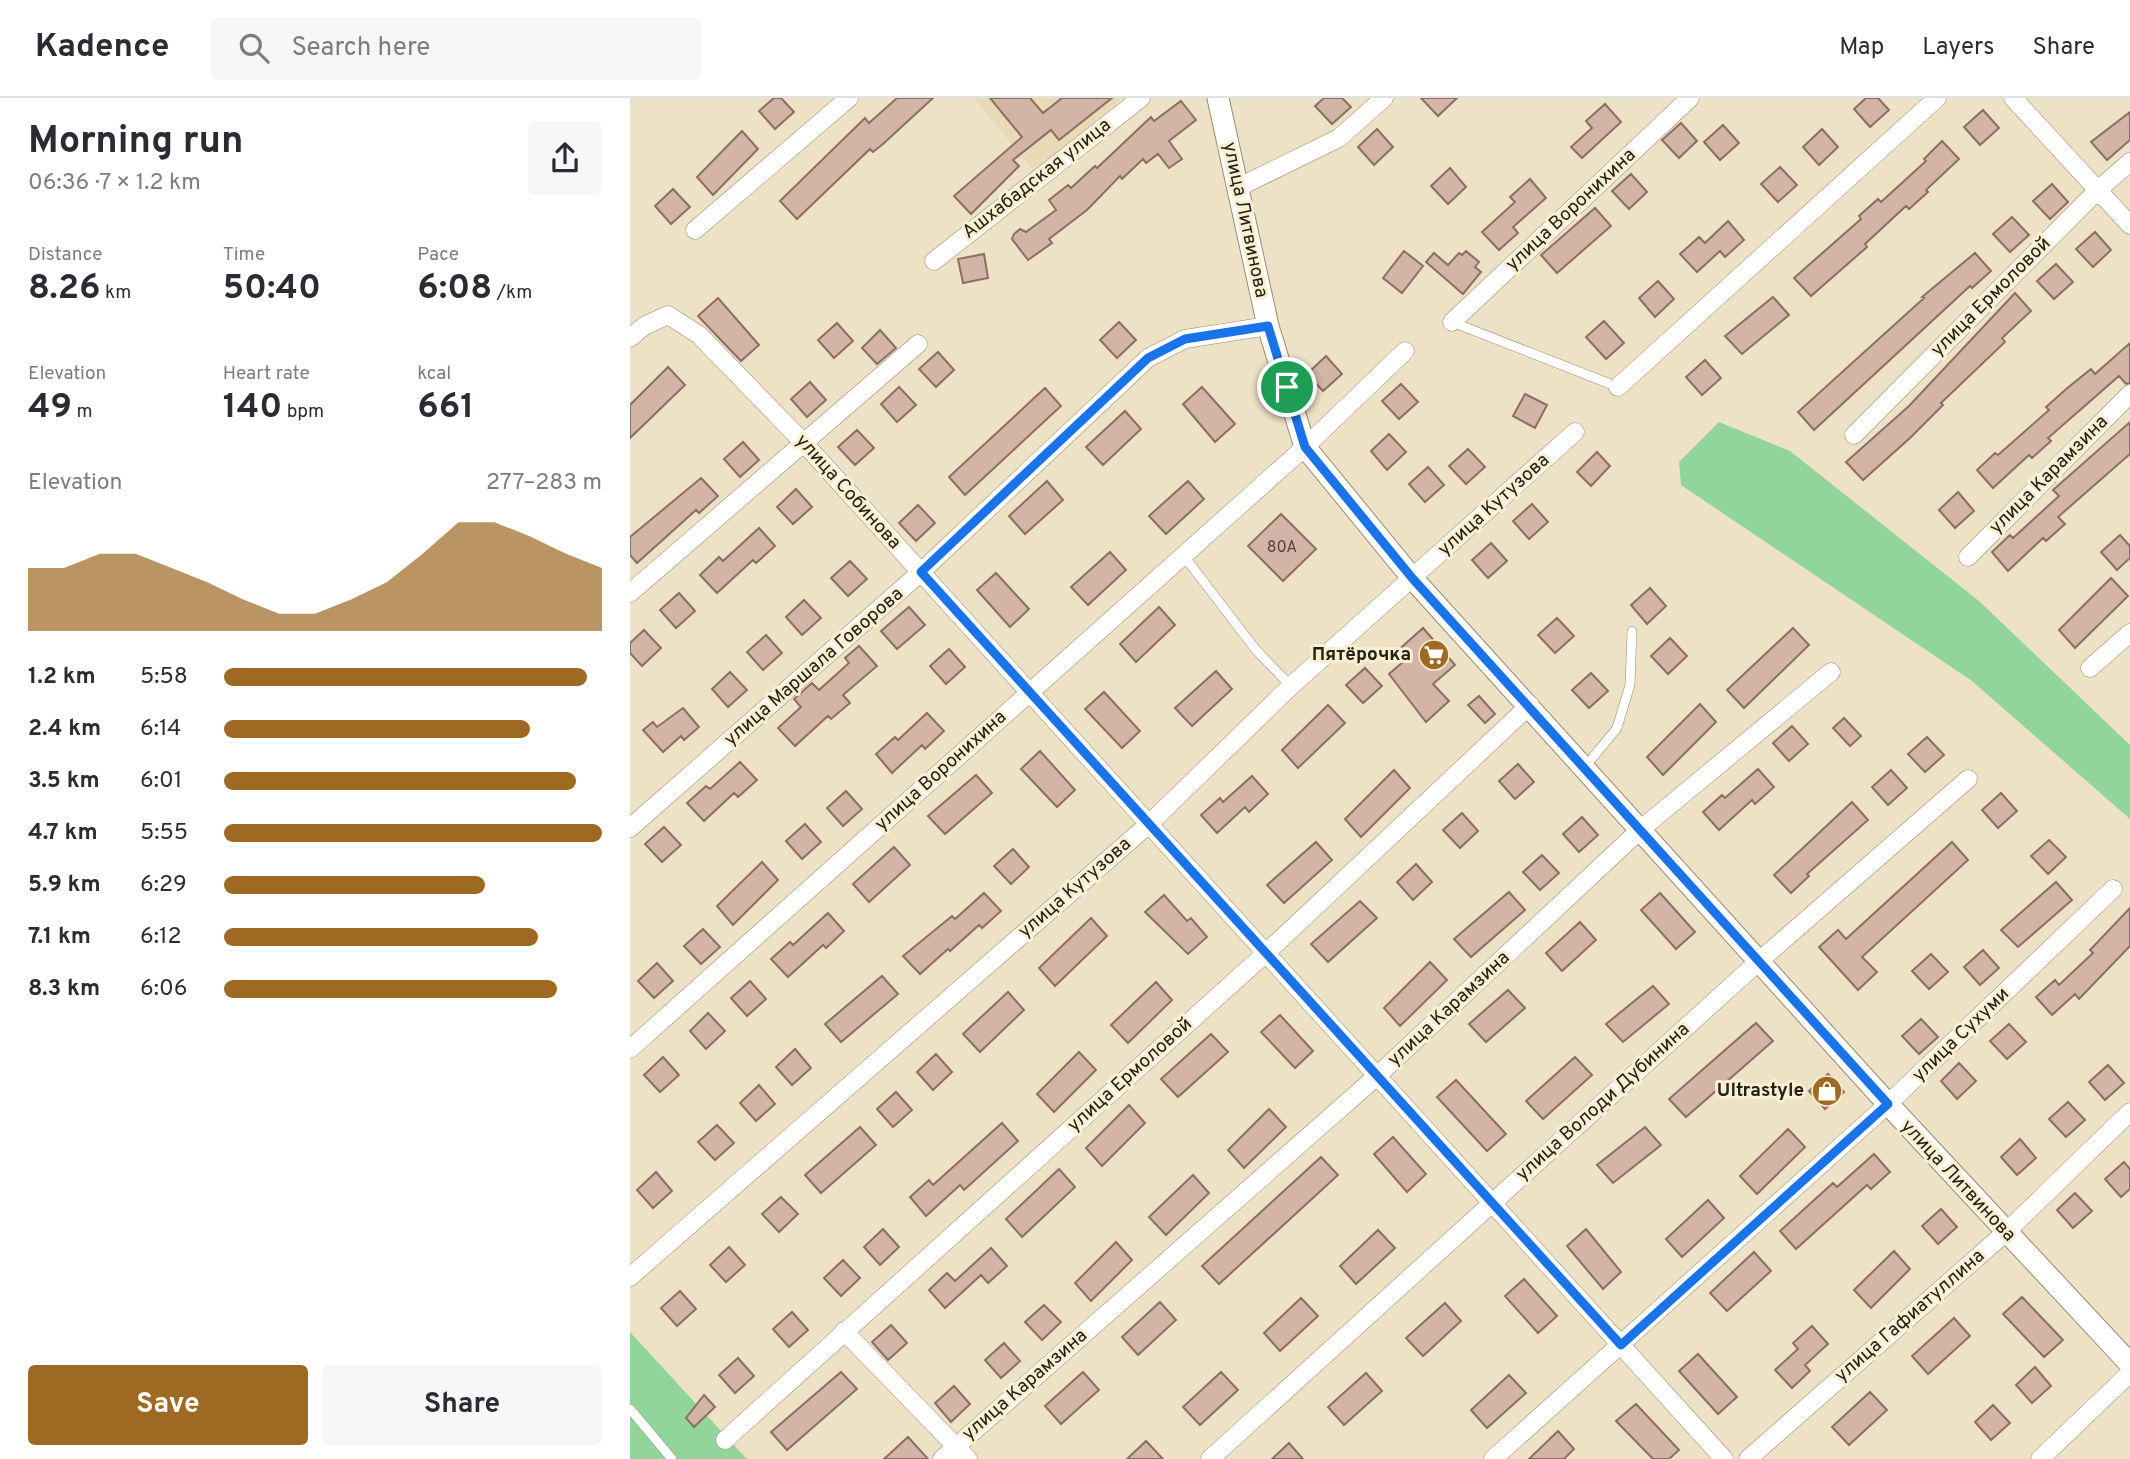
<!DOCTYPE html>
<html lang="en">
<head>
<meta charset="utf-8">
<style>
	body { margin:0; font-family:Overpass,sans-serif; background:#f7f7f7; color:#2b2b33; height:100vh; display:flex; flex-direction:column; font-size:26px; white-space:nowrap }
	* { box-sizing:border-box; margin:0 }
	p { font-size:23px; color:#7c7c81 }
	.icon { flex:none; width:38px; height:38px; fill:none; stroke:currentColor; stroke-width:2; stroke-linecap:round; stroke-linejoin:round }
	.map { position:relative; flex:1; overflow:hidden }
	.details { display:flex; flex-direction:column; background:#fff; width:630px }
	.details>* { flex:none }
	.pin { position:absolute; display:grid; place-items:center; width:60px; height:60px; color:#fff; margin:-30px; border:4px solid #fff; border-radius:50%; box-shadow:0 2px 7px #0007 }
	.round { display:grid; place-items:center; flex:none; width:74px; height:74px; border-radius:7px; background:#f7f7f7 }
	.head { display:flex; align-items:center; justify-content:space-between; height:119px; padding:0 28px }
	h1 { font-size:38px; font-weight:700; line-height:52px }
	.metrics { display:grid; grid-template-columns:repeat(3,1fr); gap:10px; height:119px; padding:7px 28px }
	.metrics div { display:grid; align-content:center }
	.metrics b { font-size:35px; font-weight:700 }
	.metrics small { font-size:19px; font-weight:400 }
	.metrics p { font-size:19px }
	.chart { height:196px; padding:14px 28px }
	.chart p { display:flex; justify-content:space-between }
	.chart svg { width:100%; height:126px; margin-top:7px; fill:#9e6922; opacity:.7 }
	.primary-button { display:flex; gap:14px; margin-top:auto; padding:14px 28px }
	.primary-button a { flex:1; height:80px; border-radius:7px; background:#9e6922; color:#fff; font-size:28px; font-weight:700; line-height:80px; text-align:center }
	.primary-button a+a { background:#f7f7f7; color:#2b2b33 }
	ul { padding:0 28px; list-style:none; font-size:23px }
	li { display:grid; grid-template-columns:112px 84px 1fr; align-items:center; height:52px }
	li i { height:18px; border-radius:9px; background:#9e6922 }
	header { display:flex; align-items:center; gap:42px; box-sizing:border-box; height:98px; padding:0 35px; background:#fff; border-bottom:2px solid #e1e1e2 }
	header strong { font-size:33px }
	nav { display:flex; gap:38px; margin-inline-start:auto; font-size:24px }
	.search { width:490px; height:63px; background:#f7f7f7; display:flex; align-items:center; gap:18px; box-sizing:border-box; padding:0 24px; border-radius:7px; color:#7c7c81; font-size:26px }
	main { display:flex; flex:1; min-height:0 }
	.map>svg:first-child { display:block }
</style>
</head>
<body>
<header>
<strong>Kadence</strong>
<div class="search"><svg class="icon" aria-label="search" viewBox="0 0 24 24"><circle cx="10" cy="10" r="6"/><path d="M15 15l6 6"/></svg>Search here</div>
<nav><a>Map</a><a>Layers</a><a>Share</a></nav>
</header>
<main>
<section class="details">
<div class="head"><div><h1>Morning run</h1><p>06:36 · 7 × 1.2 km</p></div><a class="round"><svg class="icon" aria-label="share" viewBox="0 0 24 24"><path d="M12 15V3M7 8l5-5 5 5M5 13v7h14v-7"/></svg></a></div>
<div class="metrics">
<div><p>Distance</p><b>8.26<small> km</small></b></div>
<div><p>Time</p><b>50:40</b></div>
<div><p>Pace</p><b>6:08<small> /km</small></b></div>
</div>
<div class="metrics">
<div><p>Elevation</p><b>49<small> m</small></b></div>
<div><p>Heart rate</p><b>140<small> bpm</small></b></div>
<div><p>kcal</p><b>661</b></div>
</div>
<div class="chart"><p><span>Elevation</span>277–283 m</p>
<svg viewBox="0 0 160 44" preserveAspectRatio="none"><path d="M0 44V22L10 22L20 17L30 17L40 22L50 27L60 33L70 38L80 38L90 33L100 27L110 17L120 6L130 6L140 11L150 17L160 22V44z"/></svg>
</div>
<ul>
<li><b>1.2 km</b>5:58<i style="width:96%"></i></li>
<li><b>2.4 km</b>6:14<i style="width:81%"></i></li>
<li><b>3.5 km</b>6:01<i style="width:93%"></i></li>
<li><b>4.7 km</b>5:55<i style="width:100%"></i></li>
<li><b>5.9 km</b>6:29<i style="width:69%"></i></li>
<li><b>7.1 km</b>6:12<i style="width:83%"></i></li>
<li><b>8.3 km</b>6:06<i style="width:88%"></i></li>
</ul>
<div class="primary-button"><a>Save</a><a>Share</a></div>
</section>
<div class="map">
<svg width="1500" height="1361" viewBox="0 0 1500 1361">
	<rect width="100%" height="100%" fill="#eee2c6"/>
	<path fill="#e9dab6" d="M344,0H492L404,74Z"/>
	<path fill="#92d59a" d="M1089,324L1160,353L1349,503L1500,647V721L1342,583L1051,387L1049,364Z
		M0,1234L115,1359L118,1361H0Z"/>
	<path fill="#d3b5a7" stroke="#8a6f62" stroke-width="2" d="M144,0H151L164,14L145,31L129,13Z
		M267,0H303L253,46L243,54L240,51L167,121L150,103L235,20L239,25Z
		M360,0H400L413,15L432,0H482L429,42L421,32L383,62L389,68L341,116L324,98L392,39Z
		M694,0H712L721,9L702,26L685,8Z
		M791,0H827L808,18Z
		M1236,0H1248L1259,12L1240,29L1224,11Z
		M551,3L566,22L539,43L552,61L539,70L528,56L516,65L513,61L492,81L490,78L457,112L419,141L422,145L398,162L382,141L384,136L390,131L396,134L426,112L419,102L438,87L441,90L465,68L467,70L521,19L524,23Z
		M975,6L991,24L952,60L941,49L962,30L956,23Z
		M1353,12L1369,30L1350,47L1334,29Z
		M1500,14V42L1477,62L1461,44Z
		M1051,25L1067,43L1049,60L1032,42Z
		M1093,27L1109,45L1090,62L1074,44Z
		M747,31L763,49L744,67L728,49Z
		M1192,31L1208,49L1189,67L1173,49Z
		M112,33L128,51L83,97L67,79Z
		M1312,43L1329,61L1296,92L1298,94L1279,111L1276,108L1235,146L1237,149L1181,198L1164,180L1231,121L1229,118L1248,101L1251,104L1296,63L1294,61Z
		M1150,69L1167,87L1148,104L1131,86Z
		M820,70L836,89L818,106L801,88Z
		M1001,76L1017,94L999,111L982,93Z
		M900,81L916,100L883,129L888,135L869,152L852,134L885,104L880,99Z
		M1422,86L1438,104L1420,121L1403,103Z
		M43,91L60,109L41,126L25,108Z
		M965,110L981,128L927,175L911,157Z
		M1382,119L1399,137L1380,154L1363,136Z
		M1098,123L1114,142L1095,159L1090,153L1067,174L1050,156L1069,139L1075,145Z
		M1465,134L1481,152L1463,169L1446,151Z
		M774,153L793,168L772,195L753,180Z
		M836,153L849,164L845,169L851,174L833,196L796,164L804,155L818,167L829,155L832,157Z
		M1345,155L1361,173L1342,190L1340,188L1184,332L1168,314L1294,200L1292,199Z
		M354,156L358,180L333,185L328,161Z
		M1426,166L1443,184L1424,201L1407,183Z
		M1028,183L1044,201L1025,219L1009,200Z
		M1385,195L1401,213L1372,240L1375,244L1311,305L1313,307L1280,340L1233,382L1216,364L1279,308Z
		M1143,199L1159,217L1112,256L1095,238Z
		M88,200L129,247L111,263L68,218Z
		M974,223L994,245L976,261L956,239Z
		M489,224L506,242L487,260L470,242Z
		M207,225L223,243L204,260L188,242Z
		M250,232L266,250L247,266L232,250Z
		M1500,245V285L1496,286L1489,278L1418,340L1421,343L1402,360L1399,357L1363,390L1347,372L1365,355L1368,357L1419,312L1416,309L1435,292L1461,271L1465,276Z
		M308,254L324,272L306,289L289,271Z
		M696,258L712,276L693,293L677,276Z
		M1075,262L1091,280L1072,297L1056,279Z
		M38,269L55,287L0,340V307Z
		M180,284L196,302L177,319L161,301Z
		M771,286L788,304L769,321L752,303Z
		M269,289L286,307L267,324L251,306Z
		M572,289L605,326L585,344L553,306Z
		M415,290L431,308L335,397L319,379Z
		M895,296L917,307L905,330L883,318Z
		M495,313L511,331L473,367L456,349Z
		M1500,324V356L1428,419L1435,426L1416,443L1413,440L1378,473L1362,454L1380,437L1383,440L1429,398L1423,392Z
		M227,332L244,350L225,367L208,349Z
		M759,336L776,354L757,372L741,353Z
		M113,344L129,362L110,379L94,361Z
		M838,351L855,369L836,386L819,368Z
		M967,354L980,368L961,388L947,374Z
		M798,369L814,387L795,404L779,386Z
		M71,380L88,398L69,415L66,412L7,465L0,457V439Z
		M417,383L433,402L395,436L379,418Z
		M558,383L574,401L536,436L519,418Z
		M166,391L182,409L163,426L147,409Z
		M1328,394L1344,413L1325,430L1309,412Z
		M902,406L918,424L899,441L883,423Z
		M288,407L305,425L286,443L269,425Z
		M651,416L686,451L653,483L618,448Z
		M129,430L145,448L126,465L123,462L87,495L70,477L89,459L93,463Z
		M1490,437L1500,448V460L1487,472L1471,454Z
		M861,445L877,463L858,480L842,462Z
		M480,454L496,472L458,507L441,489Z
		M220,463L237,481L218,498L201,480Z
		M366,475L399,511L380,529L347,492Z
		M1481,480L1498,498L1445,550L1429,532Z
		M1020,490L1036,508L1017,526L1001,507Z
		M49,495L65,513L46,530L30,512Z
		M174,502L191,520L172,537L156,519Z
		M279,509L295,527L267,551L251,533Z
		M529,509L545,527L506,564L490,546Z
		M927,520L944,538L925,555L908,537Z
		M793,530L825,567L803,586L819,603L796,624L759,576L773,564L765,555Z
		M1163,530L1179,547L1114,610L1097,592Z
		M14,532L31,550L12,568L0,555V545Z
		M136,537L152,555L133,572L117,554Z
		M1040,540L1057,558L1038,576L1021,558Z
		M229,548L247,568L213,597L220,605L201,621L198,618L165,648L148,630L171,609L164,601L182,585L189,592L219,565L215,560Z
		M319,551L335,569L316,586L300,568Z
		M735,570L752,588L733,605L716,587Z
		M586,573L602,591L562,628L545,610Z
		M100,574L117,592L98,609L82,591Z
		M961,575L978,593L959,610L942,592Z
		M474,594L510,633L492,650L455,611Z
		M849,598L865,616L855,625L838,607Z
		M1070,606L1086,624L1033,677L1017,659Z
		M698,607L715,625L668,670L652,652Z
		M53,610L69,629L54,642L51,638L33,654L13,632L23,624L27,629Z
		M297,615L314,633L295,651L292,647L262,675L246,656L265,639L268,642Z
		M1214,620L1231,638L1220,648L1203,630Z
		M1162,628L1178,646L1159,663L1143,645Z
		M1297,639L1314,657L1295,674L1278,656Z
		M410,653L445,692L427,709L391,671Z
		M110,664L127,682L108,699L104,695L74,723L57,705L76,688L80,691Z
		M888,666L904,684L885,701L869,683Z
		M1128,671L1144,689L1125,706L1122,702L1089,732L1073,714L1092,697L1095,700Z
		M764,672L780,690L731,739L715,721Z
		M1261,672L1277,690L1258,707L1242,689Z
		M346,677L362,695L315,736L298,718Z
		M622,678L638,696L619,714L615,709L587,735L571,717L590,700L593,704Z
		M216,693L232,711L213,728L197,710Z
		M1371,695L1387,713L1368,730L1352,712Z
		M1222,704L1238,722L1177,776L1179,778L1161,795L1144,777Z
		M832,715L848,733L830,750L813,732Z
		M952,719L968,737L949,754L933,736Z
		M175,726L191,744L172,761L156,743Z
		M34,729L51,747L32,764L15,746Z
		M1419,742L1436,759L1418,776L1401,758Z
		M686,744L702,762L654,805L637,787Z
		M1322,744L1338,762L1232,859L1247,874L1228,892L1189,849L1208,832L1216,841Z
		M264,749L280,767L239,804L223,786Z
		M383,751L399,769L381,786L364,768Z
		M912,757L929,775L910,792L893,774Z
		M132,764L148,782L103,827L87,808Z
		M786,766L802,784L783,802L767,784Z
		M1426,784L1442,802L1388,849L1371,832Z
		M879,794L895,812L841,859L824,841Z
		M354,795L371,813L352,830L349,827L320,853L318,851L290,876L273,858L322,818L325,821Z
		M1030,795L1065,834L1046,851L1011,812Z
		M534,797L557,823L561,820L577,839L558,856L515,814Z
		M730,803L747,820L698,864L681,846Z
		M1500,810V848L1449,901L1445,896L1422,917L1406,899L1425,882L1429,887L1463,855L1460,852Z
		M198,815L214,833L196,850L193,847L158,879L141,861L160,844L163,847Z
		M461,820L477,838L425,888L409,870Z
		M950,824L966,842L932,873L916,855Z
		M73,831L90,849L71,866L54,848Z
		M1353,852L1369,870L1350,887L1334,869Z
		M1301,856L1318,874L1299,891L1282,873Z
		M800,864L817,882L770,928L754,910Z
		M27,865L43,883L24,900L8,883Z
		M252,878L268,896L211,944L195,926Z
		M120,883L136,901L117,918L101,900Z
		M526,884L542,902L498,945L481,927Z
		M1023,888L1039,906L993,944L976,926Z
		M878,892L895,910L856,944L839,926Z
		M378,894L394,912L350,954L333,936Z
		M78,915L95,933L76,951L60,933Z
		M650,917L683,953L665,970L631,934Z
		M1291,921L1308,939L1289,956L1272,938Z
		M1126,925L1143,943L1056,1019L1039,1001Z
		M1379,926L1396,944L1377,961L1360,943Z
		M581,936L598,954L548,999L531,981Z
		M165,951L181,970L162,987L146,969Z
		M449,954L466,972L424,1014L407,996Z
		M306,956L322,974L303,992L287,974Z
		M33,959L49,977L30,994L14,977Z
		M945,959L962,977L913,1021L896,1003Z
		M1329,965L1346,983L1327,1001L1311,983Z
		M1478,967L1494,985L1475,1002L1459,984Z
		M1198,976L1214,994L1195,1011L1179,993Z
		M826,982L876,1036L857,1053L807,999Z
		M129,987L145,1006L126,1023L110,1005Z
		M266,994L282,1012L263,1029L247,1011Z
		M1438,1004L1455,1022L1436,1039L1419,1021Z
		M499,1007L515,1025L472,1068L456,1050Z
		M639,1011L656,1029L614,1070L598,1052Z
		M372,1025L388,1043L334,1092L330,1087L296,1118L280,1099L299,1082L303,1087Z
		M87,1027L104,1045L85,1062L68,1044Z
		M230,1029L246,1047L191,1095L175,1077Z
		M1015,1029L1031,1047L983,1085L967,1067Z
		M1158,1031L1175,1049L1127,1096L1110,1078Z
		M763,1039L796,1076L777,1094L744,1056Z
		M1390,1041L1406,1060L1387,1077L1371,1059Z
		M1244,1056L1260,1074L1241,1091L1237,1087L1166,1151L1150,1133L1203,1085L1207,1089Z
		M691,1059L708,1077L589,1186L572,1168Z
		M1494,1064L1500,1071V1091L1491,1099L1475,1081Z
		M429,1071L445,1089L392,1139L376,1121Z
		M26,1074L42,1093L23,1110L7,1092Z
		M563,1077L579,1095L536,1137L519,1119Z
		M1445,1095L1462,1113L1443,1130L1427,1112Z
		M151,1099L168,1116L149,1134L132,1116Z
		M1078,1102L1094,1120L1052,1159L1036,1141Z
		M1311,1111L1327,1129L1308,1146L1292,1128Z
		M253,1131L269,1149L250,1167L234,1149Z
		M956,1131L991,1174L973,1191L937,1148Z
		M748,1132L765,1150L726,1186L710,1168Z
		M486,1144L502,1162L461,1203L445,1185Z
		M99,1149L115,1167L96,1184L80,1167Z
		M361,1150L377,1168L358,1185L351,1177L315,1210L299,1192L317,1175L325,1183Z
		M1264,1153L1280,1171L1241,1210L1224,1192Z
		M1124,1154L1141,1173L1097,1213L1080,1195Z
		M213,1162L230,1180L211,1198L194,1180Z
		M894,1181L927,1218L908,1235L875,1198Z
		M50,1193L66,1211L47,1228L31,1210Z
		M1392,1199L1433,1242L1414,1259L1373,1216Z
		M671,1200L688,1218L650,1253L634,1235Z
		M530,1204L546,1222L508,1257L492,1239Z
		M815,1205L831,1223L793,1258L776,1240Z
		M414,1207L431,1224L412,1242L395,1224Z
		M162,1214L178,1232L159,1249L143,1231Z
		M1324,1220L1340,1238L1298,1276L1282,1258Z
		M261,1227L277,1245L258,1262L242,1244Z
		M1182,1228L1198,1246L1175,1267L1180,1273L1162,1290L1145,1272L1168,1251L1163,1245Z
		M374,1245L390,1263L371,1280L355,1262Z
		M1068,1256L1107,1299L1088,1316L1049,1273Z
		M108,1260L124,1278L105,1295L89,1277Z
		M1405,1269L1421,1288L1402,1305L1386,1287Z
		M211,1274L227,1291L157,1352L141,1334Z
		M453,1274L469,1292L431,1326L415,1308Z
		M591,1274L608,1292L570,1327L553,1309Z
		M736,1275L752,1293L714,1327L698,1309Z
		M879,1277L896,1295L857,1330L841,1312Z
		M324,1288L340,1306L321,1324L305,1305Z
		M1240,1294L1257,1312L1219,1347L1202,1329Z
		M74,1297L85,1309L64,1329L56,1320Z
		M1006,1306L1049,1352L1039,1361H1023L986,1323Z
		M1363,1307L1380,1325L1361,1342L1345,1324Z
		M928,1333L944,1351L934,1361H899Z
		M278,1339L298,1361H254Z
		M516,1343L533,1361H497Z
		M659,1345L673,1361H642Z"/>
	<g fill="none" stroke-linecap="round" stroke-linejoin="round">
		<g stroke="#968b70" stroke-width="10">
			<path id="service" d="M822,224L988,289
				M554,458L626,552L661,588
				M955,669L987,630L1000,587L1002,533
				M0,1311L42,1361"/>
		</g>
		<g stroke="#968b70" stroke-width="19">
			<path id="minor" d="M1383,0L1500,127
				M609,89L709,40L754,0
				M65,132L219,0
				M304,163L511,0
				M822,224L1060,0
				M0,240L14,228L38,217L69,237L172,343L1094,1361
				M988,289L1307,0
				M1224,337L1468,92L1500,64
				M1338,459L1500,296
				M0,495L288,246
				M1460,570L1500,535
				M0,730L291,474L518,260L555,241L638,228
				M0,951L675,349L775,253
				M0,1179L519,726L661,588L945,334
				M214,1233L338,1361
				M95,1342L636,855L900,607
				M312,1361L747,978L1011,731L1201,574
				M580,1361L1128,864L1338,681
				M863,1361L1258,1006L1483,791
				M1118,1361L1375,1135L1500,1014
				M1410,1361L1500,1275"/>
		</g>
		<g stroke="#968b70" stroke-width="23">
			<path id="tertiary" d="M588,0L638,228L675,349L783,481L1258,1006L1500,1266"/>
		</g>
		<use href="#service" stroke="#fff" stroke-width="9"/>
		<use href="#minor" stroke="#fff" stroke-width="18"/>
		<use href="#tertiary" stroke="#fff" stroke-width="21"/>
	</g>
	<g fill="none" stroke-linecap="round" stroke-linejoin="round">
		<g stroke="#fff" stroke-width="14">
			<path id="route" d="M638,228L675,349L783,481L1258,1006L991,1247L291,474L518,260L555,241Z"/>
		</g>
		<use href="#route" stroke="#1a73e8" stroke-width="9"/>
	</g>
	<defs>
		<g id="supermarket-disc" transform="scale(1.575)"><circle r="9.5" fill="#9e6922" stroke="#fbefd3"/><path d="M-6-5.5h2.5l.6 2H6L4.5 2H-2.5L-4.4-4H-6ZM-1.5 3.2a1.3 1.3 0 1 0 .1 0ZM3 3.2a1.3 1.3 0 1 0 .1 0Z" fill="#fff"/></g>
		<g id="shop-disc" transform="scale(1.575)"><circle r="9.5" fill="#9e6922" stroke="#fbefd3"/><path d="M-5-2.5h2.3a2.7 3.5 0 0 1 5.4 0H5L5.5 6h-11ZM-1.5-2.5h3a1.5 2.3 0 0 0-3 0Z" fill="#fff"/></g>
	</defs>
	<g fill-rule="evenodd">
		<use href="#supermarket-disc" x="804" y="557"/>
		<use href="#shop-disc" x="1197" y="993"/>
	</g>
	<g text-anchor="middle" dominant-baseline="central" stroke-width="6" stroke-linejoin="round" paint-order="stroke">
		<g font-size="16" fill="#50463a">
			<text x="652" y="450">80А</text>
		</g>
		<g font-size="19" fill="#252116" stroke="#fbefd3">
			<text transform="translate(407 81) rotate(-38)">Ашхабадская улица</text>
			<text transform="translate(941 112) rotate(-43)">улица Воронихина</text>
			<text transform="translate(615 122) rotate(78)">улица Литвинова</text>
			<text transform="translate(1361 199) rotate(-45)">улица Ермоловой</text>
			<text transform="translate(1419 377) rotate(-45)">улица Карамзина</text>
			<text transform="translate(218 394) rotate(48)">улица Собинова</text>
			<text transform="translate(864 407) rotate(-42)">улица Кутузова</text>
			<text transform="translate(184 569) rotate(-41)">улица Маршала Говорова</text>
			<text transform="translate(311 673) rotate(-42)">улица Воронихина</text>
			<text transform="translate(445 790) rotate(-41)">улица Кутузова</text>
			<text transform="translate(819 911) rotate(-43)">улица Карамзина</text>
			<text transform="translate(1331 937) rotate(-44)">улица Сухуми</text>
			<text transform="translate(500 977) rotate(-42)">улица Ермоловой</text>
			<text transform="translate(973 1004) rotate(-42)">улица Володи Дубинина</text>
			<text transform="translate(1328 1083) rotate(47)">улица Литвинова</text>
			<text transform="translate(1280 1218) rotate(-41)">улица Гафиатуллина</text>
			<text transform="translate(395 1287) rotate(-41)">улица Карамзина</text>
		</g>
		<g font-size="19" font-weight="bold" fill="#252116" stroke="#fbefd3" text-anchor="end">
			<text x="781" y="557">Пятёрочка</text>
			<text x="1174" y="993">Ultrastyle</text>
		</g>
	</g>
</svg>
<div class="pin" style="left:657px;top:289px;background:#1e9e55"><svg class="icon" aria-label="arrive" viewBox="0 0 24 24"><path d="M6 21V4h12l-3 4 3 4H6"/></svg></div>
</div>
</main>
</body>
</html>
